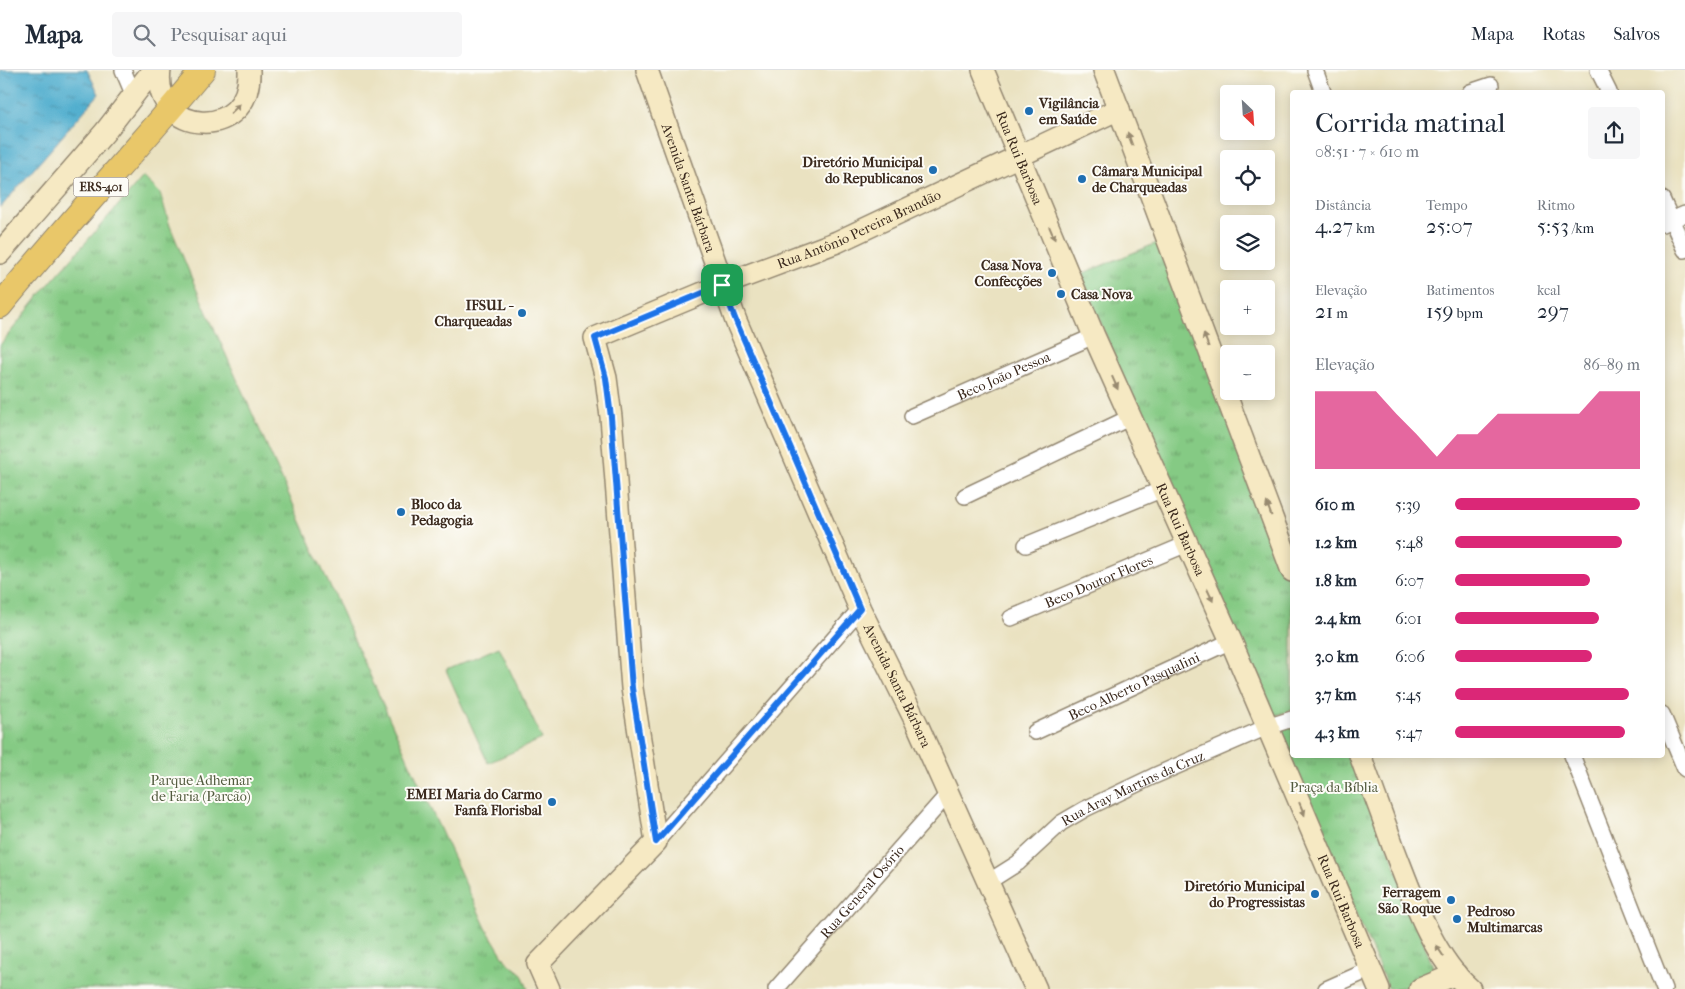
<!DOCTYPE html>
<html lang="pt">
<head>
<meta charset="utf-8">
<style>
	body { margin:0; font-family:"IM FELL French Canon",serif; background:#f6f6f7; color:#1f2937; height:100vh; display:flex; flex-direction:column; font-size:19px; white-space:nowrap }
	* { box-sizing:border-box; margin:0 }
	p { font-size:16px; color:#747a83 }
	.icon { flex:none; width:28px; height:28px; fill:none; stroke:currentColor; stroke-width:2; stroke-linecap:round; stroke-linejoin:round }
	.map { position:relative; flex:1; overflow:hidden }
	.drawer { position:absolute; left:1290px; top:20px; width:375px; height:668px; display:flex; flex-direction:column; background:#fff; border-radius:5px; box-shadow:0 2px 12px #0003 }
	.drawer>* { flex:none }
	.needle { width:32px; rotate:155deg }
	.buttons { position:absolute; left:1220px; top:15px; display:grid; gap:10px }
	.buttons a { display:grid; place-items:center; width:55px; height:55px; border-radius:5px; background:#fff; box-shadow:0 2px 12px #0003; font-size:25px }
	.pin { position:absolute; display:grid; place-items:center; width:42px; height:42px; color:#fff; margin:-21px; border-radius:10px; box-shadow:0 2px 8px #0006 }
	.round { display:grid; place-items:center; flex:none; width:52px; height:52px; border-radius:5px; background:#f6f6f7 }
	.overview { display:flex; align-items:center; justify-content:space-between; height:85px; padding:0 25px }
	h1 { font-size:28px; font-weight:600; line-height:38px }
	.metrics { display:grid; grid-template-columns:repeat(3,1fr); gap:8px; height:85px; padding:5px 25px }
	.metrics div { display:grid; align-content:center }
	.metrics b { font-size:21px; font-weight:600 }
	.metrics small { font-size:14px; font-weight:400 }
	.metrics p { font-size:14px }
	.chart { height:140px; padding:10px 25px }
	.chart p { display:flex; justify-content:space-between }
	.chart svg { width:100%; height:90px; margin-top:5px; fill:#db2777; opacity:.7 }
	ul { padding:0 25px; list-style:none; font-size:16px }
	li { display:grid; grid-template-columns:80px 60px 1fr; align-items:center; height:38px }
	li i { height:12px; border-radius:6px; background:#db2777 }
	header { display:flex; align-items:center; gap:30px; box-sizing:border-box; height:70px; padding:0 25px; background:#fff; border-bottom:1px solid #e0e1e3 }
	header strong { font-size:24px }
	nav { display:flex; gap:28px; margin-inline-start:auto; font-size:18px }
	.search { width:350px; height:45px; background:#f6f6f7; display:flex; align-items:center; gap:12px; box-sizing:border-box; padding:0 18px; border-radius:5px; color:#747a83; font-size:19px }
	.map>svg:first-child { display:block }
</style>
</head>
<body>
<header>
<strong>Mapa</strong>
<div class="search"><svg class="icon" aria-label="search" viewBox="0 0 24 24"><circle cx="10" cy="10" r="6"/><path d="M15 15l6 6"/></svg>Pesquisar aqui</div>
<nav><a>Mapa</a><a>Rotas</a><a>Salvos</a></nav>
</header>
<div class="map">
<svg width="1685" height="919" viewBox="0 0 1685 919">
	<defs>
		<pattern id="park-tufts" width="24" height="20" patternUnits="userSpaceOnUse" patternTransform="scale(1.25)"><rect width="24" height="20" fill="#85ca84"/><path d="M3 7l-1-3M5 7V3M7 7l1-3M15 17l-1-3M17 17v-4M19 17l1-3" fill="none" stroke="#6ea46b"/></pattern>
		<pattern id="water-ripples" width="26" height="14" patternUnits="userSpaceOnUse" patternTransform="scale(1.25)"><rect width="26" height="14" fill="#4fadce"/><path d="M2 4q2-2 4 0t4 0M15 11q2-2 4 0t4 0" fill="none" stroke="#438da7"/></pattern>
	</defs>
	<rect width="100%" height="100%" fill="#fdfcf7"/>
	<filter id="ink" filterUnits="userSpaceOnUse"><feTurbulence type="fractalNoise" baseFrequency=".02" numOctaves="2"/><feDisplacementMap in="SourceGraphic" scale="10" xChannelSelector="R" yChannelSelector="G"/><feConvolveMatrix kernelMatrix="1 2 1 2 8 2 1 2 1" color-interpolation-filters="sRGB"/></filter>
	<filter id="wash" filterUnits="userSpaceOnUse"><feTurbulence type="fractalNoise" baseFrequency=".0096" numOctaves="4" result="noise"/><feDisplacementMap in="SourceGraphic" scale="20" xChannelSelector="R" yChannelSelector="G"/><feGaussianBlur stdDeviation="1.12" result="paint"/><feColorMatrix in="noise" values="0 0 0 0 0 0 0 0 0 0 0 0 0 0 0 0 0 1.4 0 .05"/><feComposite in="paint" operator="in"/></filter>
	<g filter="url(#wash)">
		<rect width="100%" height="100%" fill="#eae2c1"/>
		<path fill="#85ca84" stroke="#607a51" d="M499,577L542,669L488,693L446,600Z"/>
		<path fill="url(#park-tufts)" stroke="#607a51" d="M143,107L160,123L170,156L195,216L409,692L486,858L506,891L522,904L528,919H0V275L43,221Z
			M1162,171L1292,520V640L1272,647L1124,310L1081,204Z
			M1292,656V685H1354L1433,897C1430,916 1404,919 1388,918L1278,661Z"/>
		<path fill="url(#water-ripples)" stroke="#456c76" d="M0,0H87L99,24L0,138Z"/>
	</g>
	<g filter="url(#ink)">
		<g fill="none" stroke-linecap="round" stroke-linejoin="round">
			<g stroke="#928670" stroke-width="18">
				<g id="street">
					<path d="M123,0L134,26"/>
					<path d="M1315,0L1323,22"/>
					<path d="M1598,0L1609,22"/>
					<path d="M1470,22L1491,15"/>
					<path d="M1662,129L1685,180"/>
					<path d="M1662,154L1685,144"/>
					<path id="s1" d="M912,346L1094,266"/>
					<path d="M965,426L1131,347"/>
					<path d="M1026,475L1163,419"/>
					<path id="s2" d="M1011,548L1187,474"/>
					<path d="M1662,644L1685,699"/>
					<path id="s3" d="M1035,662L1231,571"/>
					<path d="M1572,685L1664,919"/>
					<path d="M656,772L860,539"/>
					<path id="s4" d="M988,812L1018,793L1061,753L1085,739L1154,706L1267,657L1292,649"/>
					<path id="s5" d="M776,919L948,724"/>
					<path d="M1326,919L1371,899"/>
				</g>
			</g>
			<g stroke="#928670" stroke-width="24">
				<g id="secondary">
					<path d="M160,0C151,65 252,74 249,0"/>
					<path id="s6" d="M647,0L736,251L860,539L917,654L1036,919"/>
					<path id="s7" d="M983,0L1094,266L1231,571L1379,919"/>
					<path d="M1104,0L1292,501"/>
					<path d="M0,183L105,62L153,0"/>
					<path d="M1360,685C1371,716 1383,747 1394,779C1412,825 1432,886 1470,919"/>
					<path id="s8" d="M549,919L538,894L656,772L632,618L611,347L606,308L595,268L722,215L837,172L1119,39"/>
					<path d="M1420,919L1456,904"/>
				</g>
			</g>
			<g stroke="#928670" stroke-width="26">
				<path id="primary" d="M0,236C66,155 137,80 203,0"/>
			</g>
			<use href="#street" stroke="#fff" stroke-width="15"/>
			<use href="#secondary" stroke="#f6e9c3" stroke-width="21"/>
			<use href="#primary" stroke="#e9c769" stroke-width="24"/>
		</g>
		<defs><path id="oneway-solid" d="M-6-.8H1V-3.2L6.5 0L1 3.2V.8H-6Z" transform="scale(1.25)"/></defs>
		<g fill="#988a70">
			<use href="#oneway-solid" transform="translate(235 39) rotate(-45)"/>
			<use href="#oneway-solid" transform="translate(1130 69) rotate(-110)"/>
			<use href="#oneway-solid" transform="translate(1052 163) rotate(67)"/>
			<use href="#oneway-solid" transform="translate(1206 270) rotate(-111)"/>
			<use href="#oneway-solid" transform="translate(1115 313) rotate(66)"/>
			<use href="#oneway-solid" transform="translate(1269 439) rotate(-110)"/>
			<use href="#oneway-solid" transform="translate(1210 525) rotate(65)"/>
			<use href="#oneway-solid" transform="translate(1302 739) rotate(67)"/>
			<use href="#oneway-solid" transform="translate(1440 881) rotate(-123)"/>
		</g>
	</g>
	<g fill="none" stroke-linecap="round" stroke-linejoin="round" filter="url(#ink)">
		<g stroke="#fff" stroke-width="10">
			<path id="route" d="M722,215L736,251L860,539L656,772L632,618L611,347L606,308L595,268Z"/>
		</g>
		<use href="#route" stroke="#1a73e8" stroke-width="6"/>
	</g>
	<g fill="#1f6fb2" stroke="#fdfcf7" stroke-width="2">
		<circle cx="1029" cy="41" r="5"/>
		<circle cx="933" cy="100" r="5"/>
		<circle cx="1082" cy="109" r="5"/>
		<circle cx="1052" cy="203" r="5"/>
		<circle cx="1061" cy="224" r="5"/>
		<circle cx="522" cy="243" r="5"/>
		<circle cx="401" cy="442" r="5"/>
		<circle cx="552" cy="732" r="5"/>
		<circle cx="1315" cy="824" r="5"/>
		<circle cx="1451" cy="830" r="5"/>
		<circle cx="1457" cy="849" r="5"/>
	</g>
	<g text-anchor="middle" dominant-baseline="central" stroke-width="4" stroke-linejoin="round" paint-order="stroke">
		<rect fill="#fdfcf7" stroke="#75695f" stroke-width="1" x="73.5" y="107.5" width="55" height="19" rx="4"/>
		<g font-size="12" font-weight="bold" fill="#3b2a1e">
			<text x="101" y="117">ERS-401</text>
		</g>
		<g font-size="14" font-weight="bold" fill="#3b2a1e" stroke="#fdfcf7" text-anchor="end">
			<text x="1039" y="33" text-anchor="start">Vigilância<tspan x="1039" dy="16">em Saúde</tspan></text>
			<text x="923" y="92">Diretório Municipal<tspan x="923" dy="16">do Republicanos</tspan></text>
			<text x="1092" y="101" text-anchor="start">Câmara Municipal<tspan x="1092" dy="16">de Charqueadas</tspan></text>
			<text x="1042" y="195">Casa Nova<tspan x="1042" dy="16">Confecções</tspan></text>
			<text x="1071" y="224" text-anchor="start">Casa Nova</text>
			<text x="512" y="235">IFSUL -<tspan x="512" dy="16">Charqueadas</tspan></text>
			<text x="411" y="434" text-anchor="start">Bloco da<tspan x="411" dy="16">Pedagogia</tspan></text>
			<text x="542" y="724">EMEI Maria do Carmo<tspan x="542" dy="16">Fanfa Florisbal</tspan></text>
			<text x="1305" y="816">Diretório Municipal<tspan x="1305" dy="16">do Progressistas</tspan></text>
			<text x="1441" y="822">Ferragem<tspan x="1441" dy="16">São Roque</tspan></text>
			<text x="1467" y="841" text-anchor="start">Pedroso<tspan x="1467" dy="16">Multimarcas</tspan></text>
		</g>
		<g font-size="14" fill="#3b2a1e" stroke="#fdfcf7">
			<text stroke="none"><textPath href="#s7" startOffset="95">Rua Rui Barbosa</textPath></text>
			<text stroke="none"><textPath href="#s6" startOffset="125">Avenida Santa Bárbara</textPath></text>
			<text stroke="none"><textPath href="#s8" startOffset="991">Rua Antônio Pereira Brandão</textPath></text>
			<text stroke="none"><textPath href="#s1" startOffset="100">Beco João Pessoa</textPath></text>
			<text stroke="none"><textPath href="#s7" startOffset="500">Rua Rui Barbosa</textPath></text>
			<text stroke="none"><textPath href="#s2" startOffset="95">Beco Doutor Flores</textPath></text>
			<text stroke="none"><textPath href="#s6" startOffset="665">Avenida Santa Bárbara</textPath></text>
			<text stroke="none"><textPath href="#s3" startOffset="109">Beco Alberto Pasqualini</textPath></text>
			<text stroke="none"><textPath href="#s4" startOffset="174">Rua Aray Martins da Cruz</textPath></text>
			<text stroke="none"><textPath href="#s5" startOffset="130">Rua General Osório</textPath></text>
			<text stroke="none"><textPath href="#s7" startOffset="905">Rua Rui Barbosa</textPath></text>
		</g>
		<g font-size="14" fill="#515a3d" stroke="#fdfcf7">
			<text x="201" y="710">Parque Adhemar<tspan x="201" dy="16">de Faria (Parcão)</tspan></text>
			<text x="1334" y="717">Praça da Bíblia</text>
		</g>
	</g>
</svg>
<div class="buttons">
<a><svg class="needle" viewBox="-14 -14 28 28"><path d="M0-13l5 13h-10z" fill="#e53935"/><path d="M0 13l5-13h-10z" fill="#747a83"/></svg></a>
<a><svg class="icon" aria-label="locate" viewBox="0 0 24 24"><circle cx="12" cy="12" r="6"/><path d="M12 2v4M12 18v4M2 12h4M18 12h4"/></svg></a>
<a><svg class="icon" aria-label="layers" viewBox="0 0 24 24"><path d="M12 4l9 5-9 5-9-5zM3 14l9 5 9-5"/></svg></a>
<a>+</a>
<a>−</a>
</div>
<div class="pin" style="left:722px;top:215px;background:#1e9e55"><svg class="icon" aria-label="arrive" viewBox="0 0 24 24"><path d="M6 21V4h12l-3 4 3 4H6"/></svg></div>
<section class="drawer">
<div class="overview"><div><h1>Corrida matinal</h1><p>08:51 · 7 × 610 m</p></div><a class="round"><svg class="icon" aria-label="share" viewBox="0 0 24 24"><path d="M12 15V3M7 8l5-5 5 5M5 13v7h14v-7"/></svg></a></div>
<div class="metrics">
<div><p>Distância</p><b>4.27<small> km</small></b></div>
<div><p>Tempo</p><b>25:07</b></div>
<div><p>Ritmo</p><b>5:53<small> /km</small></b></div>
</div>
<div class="metrics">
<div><p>Elevação</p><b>21<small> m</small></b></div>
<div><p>Batimentos</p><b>159<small> bpm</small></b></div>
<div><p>kcal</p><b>297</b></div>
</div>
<div class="chart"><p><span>Elevação</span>86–89 m</p>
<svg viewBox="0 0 160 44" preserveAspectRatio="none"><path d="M0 44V6L10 6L20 6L30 6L40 17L50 27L60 38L70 27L80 27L90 17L100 17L110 17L120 17L130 17L140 6L150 6L160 6V44z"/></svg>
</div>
<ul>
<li><b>610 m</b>5:39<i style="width:100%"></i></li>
<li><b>1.2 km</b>5:48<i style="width:90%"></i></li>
<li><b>1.8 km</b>6:07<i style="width:73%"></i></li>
<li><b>2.4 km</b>6:01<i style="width:78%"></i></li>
<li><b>3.0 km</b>6:06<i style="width:74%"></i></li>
<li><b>3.7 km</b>5:45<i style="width:94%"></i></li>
<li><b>4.3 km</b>5:47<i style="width:92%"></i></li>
</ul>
</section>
</div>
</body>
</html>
